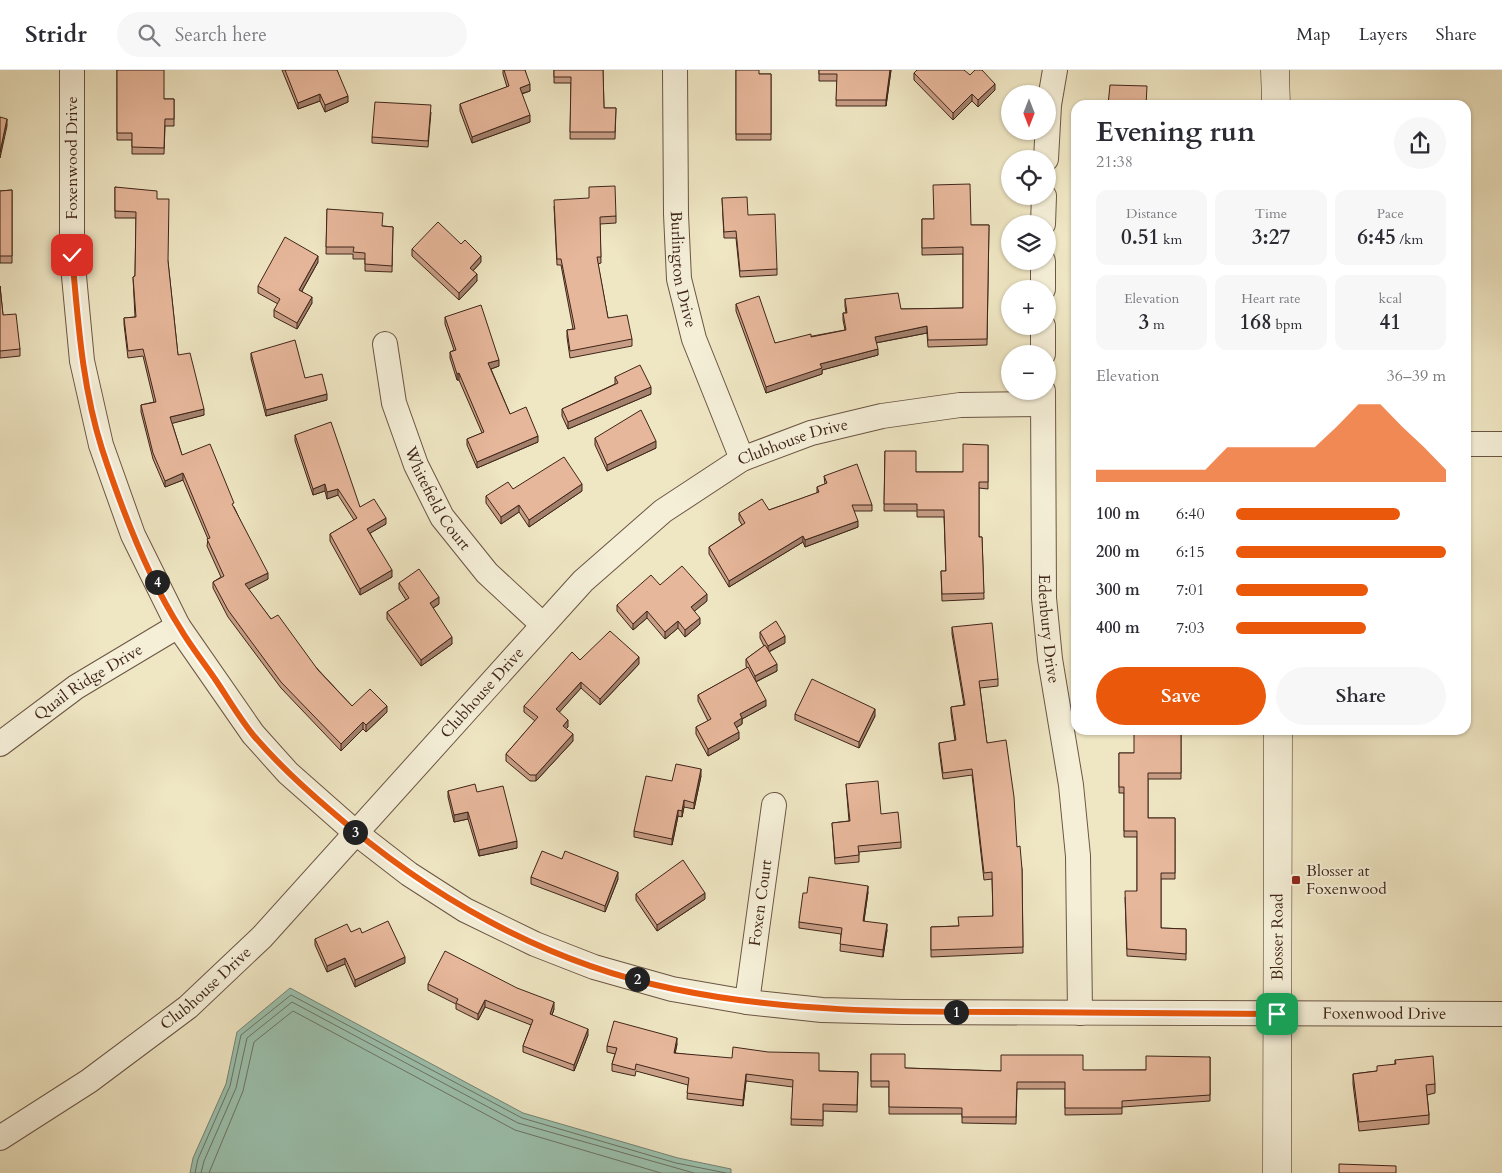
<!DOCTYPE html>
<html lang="en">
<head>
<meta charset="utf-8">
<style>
	body { margin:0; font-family:Cardo,serif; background:#f7f7f7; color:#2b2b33; height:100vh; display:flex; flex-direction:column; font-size:19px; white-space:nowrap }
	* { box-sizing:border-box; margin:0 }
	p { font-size:16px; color:#7c7c81 }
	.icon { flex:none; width:28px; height:28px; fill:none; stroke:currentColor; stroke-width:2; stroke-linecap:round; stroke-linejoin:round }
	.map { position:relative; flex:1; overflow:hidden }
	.sheet { position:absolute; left:1071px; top:30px; width:400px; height:635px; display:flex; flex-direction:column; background:#fff; border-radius:15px; box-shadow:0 1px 4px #0004 }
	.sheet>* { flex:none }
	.needle { width:32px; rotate:180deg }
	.controls { position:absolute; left:1001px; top:15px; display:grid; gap:10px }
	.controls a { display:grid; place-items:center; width:55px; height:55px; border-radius:50%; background:#fff; box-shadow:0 1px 4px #0004; font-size:25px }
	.pin { position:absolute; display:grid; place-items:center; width:42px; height:42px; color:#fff; margin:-21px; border-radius:10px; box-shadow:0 2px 8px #0006 }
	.km { position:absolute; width:25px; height:25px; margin:-12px; border-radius:50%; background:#222; color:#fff; font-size:14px; line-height:25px; text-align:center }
	.round { display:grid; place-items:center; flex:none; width:52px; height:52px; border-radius:26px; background:#f7f7f7 }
	.head { display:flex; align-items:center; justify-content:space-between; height:85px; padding:0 25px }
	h1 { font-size:28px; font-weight:700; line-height:38px }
	.metrics { display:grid; grid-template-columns:repeat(3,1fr); gap:8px; height:85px; padding:5px 25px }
	.metrics div { display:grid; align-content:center; border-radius:12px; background:#f7f7f7; text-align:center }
	.metrics b { font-size:21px; font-weight:700 }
	.metrics small { font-size:14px; font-weight:400 }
	.metrics p { font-size:14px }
	.chart { height:140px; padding:10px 25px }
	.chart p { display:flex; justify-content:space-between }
	.chart svg { width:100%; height:90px; margin-top:5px; fill:#ea580c; opacity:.7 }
	.cta { display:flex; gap:10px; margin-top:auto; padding:10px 25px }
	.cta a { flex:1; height:58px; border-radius:30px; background:#ea580c; color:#fff; font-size:20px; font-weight:700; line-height:58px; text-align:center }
	.cta a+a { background:#f7f7f7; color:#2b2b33 }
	ul { padding:0 25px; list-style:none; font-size:16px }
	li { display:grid; grid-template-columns:80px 60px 1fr; align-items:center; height:38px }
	li i { height:12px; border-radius:6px; background:#ea580c }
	header { display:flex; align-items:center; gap:30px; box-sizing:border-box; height:70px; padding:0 25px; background:#fff; border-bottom:1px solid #e1e1e2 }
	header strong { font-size:24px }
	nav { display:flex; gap:28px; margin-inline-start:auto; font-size:18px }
	.search { width:350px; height:45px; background:#f7f7f7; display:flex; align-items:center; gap:12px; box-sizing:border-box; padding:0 18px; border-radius:28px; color:#7c7c81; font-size:19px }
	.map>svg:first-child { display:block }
</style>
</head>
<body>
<header>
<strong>Stridr</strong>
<div class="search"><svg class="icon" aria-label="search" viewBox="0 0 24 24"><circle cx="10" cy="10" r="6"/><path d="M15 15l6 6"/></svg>Search here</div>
<nav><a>Map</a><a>Layers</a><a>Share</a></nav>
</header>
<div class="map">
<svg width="1502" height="1103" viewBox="0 0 1502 1103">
	<rect width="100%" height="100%" fill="#efe6c3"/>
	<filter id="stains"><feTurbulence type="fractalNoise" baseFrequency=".004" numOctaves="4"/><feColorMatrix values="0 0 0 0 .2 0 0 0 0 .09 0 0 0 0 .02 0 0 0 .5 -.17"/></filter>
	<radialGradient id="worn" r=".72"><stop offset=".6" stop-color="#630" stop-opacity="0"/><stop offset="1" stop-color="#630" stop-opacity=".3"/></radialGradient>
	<path fill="#9bc0ad" stroke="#768272" d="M290,918L523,1043L678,1088L731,1099V1103H190L193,1088L226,1014L237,962Z"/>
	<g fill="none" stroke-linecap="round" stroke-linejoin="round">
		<path stroke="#6d7263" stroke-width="1" d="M195,1103L198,1089L230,1016L241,965L291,925L522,1048L676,1093L726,1103
			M201,1103L204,1091L236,1018L247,968L292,932L518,1053L694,1103
			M209,1103L243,1021L254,972L293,941L515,1060L661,1103"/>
		<g stroke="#6b5544" stroke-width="26">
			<g id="street">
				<path id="s1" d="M72,0V185L82,291L101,375L133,465L178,556L253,664L288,703L356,763L409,804L465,840L535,874L594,897L672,919L747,932L822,940L903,942L1502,944"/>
				<path id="s2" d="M675,0L676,144L679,209L694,269L742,389"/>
				<path d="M1046,89L1049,35L1055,0"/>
				<path d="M1043,154L1044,126"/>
				<path d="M1043,219V191"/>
				<path d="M1043,256V284"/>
				<path id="s3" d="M385,274L394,333L416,395L442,447L487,503L542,554"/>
				<path id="s4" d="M1043,321L1044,528L1050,589L1071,715L1078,786L1080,943"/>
				<path d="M1466,374H1502"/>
				<path id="s5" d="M0,674L76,617L178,556"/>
				<path id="s6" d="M747,932L774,735"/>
				<path id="s7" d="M0,1068L89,1011L188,937L262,867L583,511L663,441L742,389L811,363L882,346L960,335L1043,334"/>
			</g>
		</g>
		<g stroke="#3f2519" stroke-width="29">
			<g id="secondary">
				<path d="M1275,0L1276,35"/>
				<path id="s8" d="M1277,1103L1278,660"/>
			</g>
		</g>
		<use href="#street" stroke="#f5efd8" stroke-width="24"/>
		<use href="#secondary" stroke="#f5efd8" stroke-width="28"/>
	</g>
	<path fill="#c79d85" stroke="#3f2519" d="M117,0L164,29H174V56H165L164,84H132V70H117Z
		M282,0H337L348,32L325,42L320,31L298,39Z
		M503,0H525L530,21L522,24L530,52L472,73L460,41V34L507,17L503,4Z
		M554,0H603L604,38H616L615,69H570L571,13H554Z
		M736,0L759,4H771V70H736Z
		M819,0H891L886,36H836L837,11H819Z
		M914,3L970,5L995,20L978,37L972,31L953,50L914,10Z
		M431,42L428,77L372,73V67Z
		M115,117L157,129L168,192L178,285L204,345L172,353L182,385L234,437L268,509L248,519L271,549L352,636L387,642L366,662L363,659L341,681L281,618L228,547L213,518V512L221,507L207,476L208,469L183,410L165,417L153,389L141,342V335L154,332L143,286L128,288L124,254V248L135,247L133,207L135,206L136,148H115Z
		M12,120V193H0V121Z
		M722,128L748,145L777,199V205L740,207L736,168H724Z
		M554,136L616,146V153L600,154L601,193L598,194L608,248L632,269V276L570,288L567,267V260L573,259L561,195H557Z
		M327,139L383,156L393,157L392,202L365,201V189H353V184H326Z
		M922,149H934L971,155H989L987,275L928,277L927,263L876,273L878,285L822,300V304L766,323L736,241V234L775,273L845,260L843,250V243H846L845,236V229L901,239L963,238V184L922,185Z
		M461,174L481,192L473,201L477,211L459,230L412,186V179Z
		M318,192L302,221L312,233L297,259L274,247V240L278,234L258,223V216Z
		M0,216L3,245L20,279V286L0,288Z
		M445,247L499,296L491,299L510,344L538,372L477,398L467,375V369L482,363L459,310H457L450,288V282L454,280L445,254Z
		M251,283L305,308L327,330L266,346L251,289Z
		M615,307L651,324L568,359L562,346V339L615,314Z
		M295,365L360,437L386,454L370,463L392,507L360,525L330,471V464L354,450L338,425L327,429L325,421L313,425L295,371Z
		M595,368L656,378L607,401L595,375Z
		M988,375V419L979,418V467H982L984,529L942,531L941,501H946L944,447H917V441H884L885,381L916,402H963Z
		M824,406L872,435V441H854L858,457L805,477L803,472L729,517L709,484V477L742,455L739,450V443L769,440L817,423V417L825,414Z
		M513,419L582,421L529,457L519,442L501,454L486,433V426Z
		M399,513L439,534L433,538L452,574L421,596L387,549V542L406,530L399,519Z
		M660,515L707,531L694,541L700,554L685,567L678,558L665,569L647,548L633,560L617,541V535Z
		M952,557L998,609V616L980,618L987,673L1022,799L1023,883L931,887V857L958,856L993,846L992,809L984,810L972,705L943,709L939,679V673L955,671L951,643V637L964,635L952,564Z
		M760,562L785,573L769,582L777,601L756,612L766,636L742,649V654L736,658L739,669L708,686L696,664V657L708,651L698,631V625L747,598L746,596V589L764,576L760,568Z
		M580,590L639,594L600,635L581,618L559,642L568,657L566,659L573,671L536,711H530L506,691V684L535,651L524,642V636Z
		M795,644L875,646L859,678L795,650Z
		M1181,660V709H1148V748H1175V809H1161V858L1186,859V890L1127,886L1125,827L1137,821V767H1124V723H1119V683H1134Z
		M701,706L694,739L684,737L682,747L678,746L672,775L634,767V761L672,711Z
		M846,714L881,744L901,772V778L859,782V792L835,794L832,753L849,751Z
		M448,721L477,722L517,778L479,786L468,749L454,752L448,727Z
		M562,789L618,809L605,842L531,814V807Z
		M868,822L864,851L887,860L883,887L840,881L841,864L799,858V852Z
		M636,824L705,829L657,861L636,830Z
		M351,862L362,863L405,893L355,917L345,894L327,902L315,875V869Z
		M428,914L554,939L552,945L588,965L574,1001L523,982V976L531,955L485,937L478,950L456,939V934L428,920Z
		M677,974L675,983L819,1001L858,1002L857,1042L823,1041V1056L791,1055L793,1017L746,1011L743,1036L687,1029L688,1015L636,1001L635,1006L612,1001V994L615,984L607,982V976Z
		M871,984L905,998L1001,1001L1146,1000L1210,987V1031L1122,1037V1044L1065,1045V1019H1017L1016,1054L962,1053V1044H889V1017H871Z
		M1395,990L1435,1014V1023L1427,1025L1429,1045V1054L1359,1061L1353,1014V1004L1377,1001L1395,994Z"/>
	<path fill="#a2806c" stroke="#3f2519" d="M890,0H891L886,36V30Z
		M530,14V21L520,24V18Z
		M995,14V20L978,37V30Z
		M320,24V31L298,39V33Z
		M972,24V31L953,50V43Z
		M348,26V32L325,42V35Z
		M530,45V52L472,73V67Z
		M7,49V56L0,88V82Z
		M318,186V192L299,226V220Z
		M481,186V192L470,204V198Z
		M477,204V211L459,230V223Z
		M312,227V233L297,259V253Z
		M927,256V263L875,273V267Z
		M878,279V285L822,300V304L766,323V317L820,294Z
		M499,290V296L488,300V293Z
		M459,303V310H457V304Z
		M651,317V324L568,359V352Z
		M327,324V330L266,346V340Z
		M204,339V345L170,354V347Z
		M538,366V372L477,398V392Z
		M656,371V378L607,401V395Z
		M183,403V410L165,417V411Z
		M325,414V421L313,425V419Z
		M582,414V421L529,457V450Z
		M338,419V425L327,429V422Z
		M519,435V442L501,454V447Z
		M386,448V454L367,465V459Z
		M858,451V457L805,477V470Z
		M803,466V472L729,517V511Z
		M392,500V507L360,525V519Z
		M268,503V509L245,521V514Z
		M707,524V531L691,544V537Z
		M439,527V534L430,540V533Z
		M647,541V548L633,560V554Z
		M700,548V554L685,567V560Z
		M678,551V558L665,569V562Z
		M785,566V573L768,582V576Z
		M452,567V574L421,596V590Z
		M639,587V594L600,635V629Z
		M777,594V601L755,612V606Z
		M581,612V618L556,646V639Z
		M766,630V636L742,649V654L734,659V653L740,644Z
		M387,636V642L366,662V655Z
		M875,639V646L859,678V672Z
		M568,650V657L563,662V656Z
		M363,652V659L341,681V674Z
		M739,662V669L708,686V679Z
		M573,664V671L536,711V705Z
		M701,699V706L694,739V733Z
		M684,730V737L682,747V741Z
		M678,740V746L672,775V769Z
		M468,742V749L454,752V745Z
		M517,771V778L479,786V780Z
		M618,802V809L605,842V836Z
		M868,816V822L863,857V851Z
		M705,823V829L657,861V855Z
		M887,854V860L883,887V880Z
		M405,887V893L355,917V910Z
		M345,888V894L327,902V896Z
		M485,930V937L478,950V944Z
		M554,932V939L550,951V944Z
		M588,959V965L574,1001V995Z
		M677,968V974L674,989V983Z
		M746,1004V1011L743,1036V1030Z"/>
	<path fill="#e7b79b" stroke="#3f2519" d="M117,0H164V29H174V49H165L164,78L132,77V63H117Z
		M285,0H337L348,26L325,35L320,24L298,33Z
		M504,0H525L530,14L520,18L530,45L472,67L460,34L509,16Z
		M554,0H603L604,38H616L615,62H570L571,7H554Z
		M736,0H759V4H771V64H736Z
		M819,0H890L886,30H836L837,4H819Z
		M917,0H964L970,5L975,0H982L995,14L978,30L972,24L953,43L914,3Z
		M1110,15L1147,16L1146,35H1108Z
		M375,32L431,35L428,71L372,67Z
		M0,47L7,49L0,82Z
		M970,114L971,155H989L987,269L928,270L927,256L875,267L878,279L820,294L822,298L766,317L736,234L759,226L775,273L811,264V267L846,260L843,243H847L845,229L898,223L901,239L963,238V177L922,178V149H934L933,115Z
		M615,116L616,146L600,147L601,187H597L608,248L627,245L632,269L570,281L567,260L575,259L561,189H557L554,130L589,128V117Z
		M115,117L157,121V129H169L168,191L178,285L190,283L204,339L170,347L182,385L210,374L234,433L232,434L268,503L245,514L271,549L278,545L318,600L352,636L370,619L387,636L366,655L363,652L341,674L281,612L228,540L213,512L224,506L207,469L210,468L183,403L165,411L153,383L141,335L156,332L143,279L128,281L124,248L136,247L133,207L135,206L136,142L115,141Z
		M12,120V186H0V121Z
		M747,127L748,145L775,144L777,199L740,201L736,161L724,162L722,128Z
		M327,139L383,143L382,156L393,157L392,196L365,194V183L353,182L354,177H326Z
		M438,152L461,174L465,170L481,186L470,198L477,204L459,223L412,179Z
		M285,167L318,186L299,220L312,227L297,253L274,240L280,229L258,216Z
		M0,216L3,245L16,244L20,279L0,281Z
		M481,235L499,290L488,293L510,344L526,337L538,366L477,392L467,369L484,362L459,303L457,304L450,282L456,280L445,247Z
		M295,270L305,308L322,304L327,324L266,340L251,283Z
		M640,295L651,317L568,352L562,339L618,313L615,307Z
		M641,340L656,371L607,395L595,368Z
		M331,352L360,437L374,429L386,448L367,459L392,500L360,519L330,464L357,448L338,419L327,422L325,414L313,419L295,365Z
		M963,374L988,375V412H979V467H982L984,523L942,524L941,501H946L944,440H917V434H884L885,381H916V402H963Z
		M564,387L582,414L529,450L519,435L501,447L486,426L508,412L513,419Z
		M857,394L872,435H852L858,451L805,470L803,466L729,511L709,477L745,453L739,443L762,429L769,440L819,422L817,417L827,413L824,406Z
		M682,496L707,524L691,537L700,548L685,560L678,551L665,562L647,541L633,554L617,535L651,505L660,515Z
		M419,499L439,527L430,533L452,567L421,590L387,542L409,528L399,513Z
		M776,551L785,566L768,576L760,562Z
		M992,553L998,609L979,611L987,673L1006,670L1014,727L1017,777L1020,776L1022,799L1023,877L931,880V857L959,856L958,847L993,846L992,802L984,803L972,699L943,703L939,673L956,670L951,637L965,635L952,557Z
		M610,561L639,587L600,629L581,612L556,639L568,650L563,656L573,664L536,705H530L506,684L538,647L524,636L572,582L580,590Z
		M765,575L777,594L755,606L746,589Z
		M748,597L766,630L740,644L742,648L734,653L739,662L708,679L696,657L711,649L698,625Z
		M812,609L875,639L859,672L795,644Z
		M1134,660H1181V703H1148V748H1175V803H1161V858L1186,859V884L1127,879L1125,821H1137V761H1124V717H1119V683H1134Z
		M676,694L701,699L694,733L684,730L682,741L678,740L672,769L634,761L646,706L672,711Z
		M878,711L881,744L898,742L901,772L858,776L859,785L835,788L832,753L850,751L846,714Z
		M475,714L477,722L503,716L517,771L479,780L468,742L454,745L448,721Z
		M542,781L562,789L565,781L618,802L605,836L531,807Z
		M683,790L705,823L657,855L636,824Z
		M809,807L868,816L863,851L887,854L883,880L840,874L842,858L799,852L803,823H807Z
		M388,851L405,887L355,910L345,888L327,896L315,869L347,854L351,862L360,858L362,863Z
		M445,881L517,918L554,932L550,944L588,959L574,995L523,976L533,950L485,930L478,944L456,933L458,929L428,914Z
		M614,951L677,968L674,983L732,988L733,977L768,982L819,983V1001L858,1002L857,1035L823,1034V1050L791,1049L793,1010L746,1004L743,1030L687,1023L689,1008L636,994L635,1000L612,994L617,978L607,976Z
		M871,984H905V998L1001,1001V985H1083V1000H1146V986L1210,987V1025L1122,1031V1038H1065V1012H1017L1016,1047H962V1038L889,1037V1011H871Z
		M1433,986L1435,1014L1426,1015L1429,1045L1359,1052L1353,1004L1377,1001V996L1396,994L1395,990Z
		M1339,1094L1396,1096V1103H1339Z"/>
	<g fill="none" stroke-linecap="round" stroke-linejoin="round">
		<g stroke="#fff" stroke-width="10">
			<path id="route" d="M72,185C78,250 82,316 102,379C121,437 147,506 180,558C191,577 205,594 217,612C229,630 240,649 254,666C277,693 303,717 330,740C428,826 545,893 674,919C784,942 895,942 1007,942C1097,943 1187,943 1277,944"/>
		</g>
		<use href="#route" stroke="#ea580c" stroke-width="6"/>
	</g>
	<rect fill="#8f2418" stroke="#f5efd8" stroke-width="2" x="1291" y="805" width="10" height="10" rx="2.5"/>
	<g text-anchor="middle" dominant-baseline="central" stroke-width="4" stroke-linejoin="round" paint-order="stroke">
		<g font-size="16" fill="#3f2519" stroke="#f5efd8">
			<text transform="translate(72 88) rotate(-90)">Foxenwood Drive</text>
			<text stroke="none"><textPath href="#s2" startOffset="200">Burlington Drive</textPath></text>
			<text stroke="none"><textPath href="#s7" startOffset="1065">Clubhouse Drive</textPath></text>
			<text stroke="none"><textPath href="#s3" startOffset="165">Whitefield Court</textPath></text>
			<text stroke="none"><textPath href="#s4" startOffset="238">Edenbury Drive</textPath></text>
			<text stroke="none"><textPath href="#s5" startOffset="108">Quail Ridge Drive</textPath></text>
			<text stroke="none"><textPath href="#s7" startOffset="660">Clubhouse Drive</textPath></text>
			<text stroke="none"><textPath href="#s6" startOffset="100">Foxen Court</textPath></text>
			<text stroke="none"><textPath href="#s8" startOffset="236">Blosser Road</textPath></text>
			<text stroke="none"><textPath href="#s7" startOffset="255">Clubhouse Drive</textPath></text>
			<text stroke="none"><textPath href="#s1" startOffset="1919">Foxenwood Drive</textPath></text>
		</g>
		<g font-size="16" fill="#3f2519" stroke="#f5efd8" text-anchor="start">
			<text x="1306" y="801">Blosser at<tspan x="1306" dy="18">Foxenwood</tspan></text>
		</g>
	</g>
	<rect width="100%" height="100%" filter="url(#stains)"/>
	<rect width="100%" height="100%" fill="url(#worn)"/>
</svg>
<div class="controls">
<a><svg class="needle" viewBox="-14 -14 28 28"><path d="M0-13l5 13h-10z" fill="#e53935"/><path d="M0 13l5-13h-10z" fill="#7c7c81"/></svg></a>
<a><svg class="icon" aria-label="locate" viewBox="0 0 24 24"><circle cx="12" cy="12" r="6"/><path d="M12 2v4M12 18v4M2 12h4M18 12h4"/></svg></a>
<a><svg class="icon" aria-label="layers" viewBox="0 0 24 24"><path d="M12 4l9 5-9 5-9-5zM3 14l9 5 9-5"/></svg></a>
<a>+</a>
<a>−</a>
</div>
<div class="pin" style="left:1277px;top:944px;background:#1e9e55"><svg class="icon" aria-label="arrive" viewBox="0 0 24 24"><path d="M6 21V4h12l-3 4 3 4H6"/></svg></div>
<div class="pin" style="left:72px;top:185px;background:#d93025"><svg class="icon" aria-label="check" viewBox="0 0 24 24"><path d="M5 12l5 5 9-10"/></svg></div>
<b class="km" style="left:956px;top:942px">1</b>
<b class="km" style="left:637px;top:909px">2</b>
<b class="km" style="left:355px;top:762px">3</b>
<b class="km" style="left:157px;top:512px">4</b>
<section class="sheet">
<div class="head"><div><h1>Evening run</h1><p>21:38</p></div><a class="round"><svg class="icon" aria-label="share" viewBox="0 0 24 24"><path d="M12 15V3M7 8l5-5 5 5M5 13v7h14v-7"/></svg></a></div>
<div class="metrics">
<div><p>Distance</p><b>0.51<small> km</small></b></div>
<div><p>Time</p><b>3:27</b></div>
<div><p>Pace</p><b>6:45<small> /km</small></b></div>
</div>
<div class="metrics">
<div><p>Elevation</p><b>3<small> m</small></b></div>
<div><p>Heart rate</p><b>168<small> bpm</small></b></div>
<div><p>kcal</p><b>41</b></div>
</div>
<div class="chart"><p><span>Elevation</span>36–39 m</p>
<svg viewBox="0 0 160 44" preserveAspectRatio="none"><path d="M0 44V38L10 38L20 38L30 38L40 38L50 38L60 27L70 27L80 27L90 27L100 27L110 17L120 6L130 6L140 17L150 27L160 38V44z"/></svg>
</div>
<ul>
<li><b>100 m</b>6:40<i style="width:78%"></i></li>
<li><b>200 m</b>6:15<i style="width:100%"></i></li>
<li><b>300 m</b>7:01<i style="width:63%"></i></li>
<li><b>400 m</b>7:03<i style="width:62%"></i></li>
</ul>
<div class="cta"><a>Save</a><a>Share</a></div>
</section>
</div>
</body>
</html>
